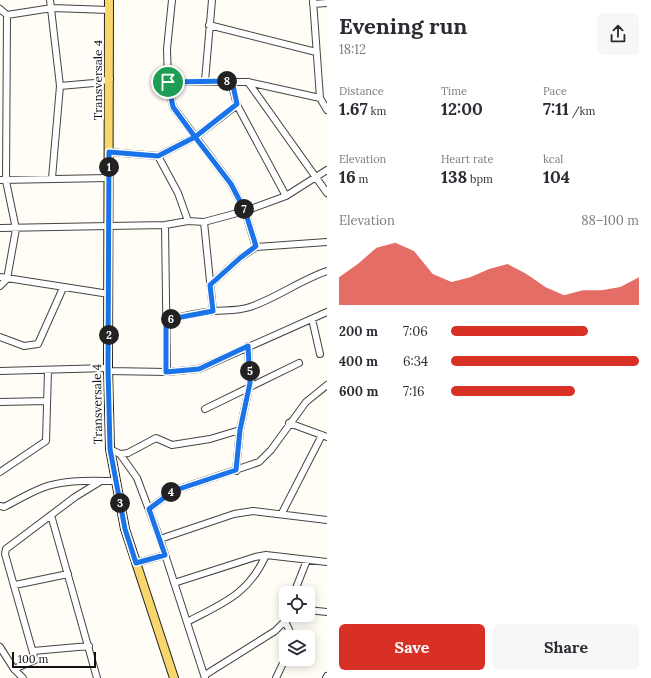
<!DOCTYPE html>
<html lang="en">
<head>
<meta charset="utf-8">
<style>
	body { margin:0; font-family:Lora,serif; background:#f7f7f7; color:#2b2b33; height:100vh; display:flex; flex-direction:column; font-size:15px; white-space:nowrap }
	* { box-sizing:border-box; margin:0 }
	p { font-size:13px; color:#7c7c81 }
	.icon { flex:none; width:22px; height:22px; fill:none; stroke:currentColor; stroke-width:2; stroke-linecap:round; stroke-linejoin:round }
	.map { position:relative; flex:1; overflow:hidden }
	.panel { display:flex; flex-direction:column; background:#fff; width:324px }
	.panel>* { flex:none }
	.buttons { position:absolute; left:279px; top:586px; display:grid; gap:8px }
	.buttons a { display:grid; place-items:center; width:36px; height:36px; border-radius:6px; background:#fff; box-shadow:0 2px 10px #0003; font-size:20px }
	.scale { position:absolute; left:12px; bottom:10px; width:84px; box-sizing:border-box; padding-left:4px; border:2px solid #111; border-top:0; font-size:11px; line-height:14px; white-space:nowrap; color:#111; -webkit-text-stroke:3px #fff; paint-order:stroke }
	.pin { position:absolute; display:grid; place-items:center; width:34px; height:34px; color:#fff; margin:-17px; border:2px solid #fff; border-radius:50%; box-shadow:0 1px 4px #0007 }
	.km { position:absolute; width:20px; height:20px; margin:-10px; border-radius:50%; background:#222; color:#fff; font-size:11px; line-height:20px; text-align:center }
	.round { display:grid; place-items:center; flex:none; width:42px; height:42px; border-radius:6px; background:#f7f7f7 }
	.summary { display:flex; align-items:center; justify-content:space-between; height:68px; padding:0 12px }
	h1 { font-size:22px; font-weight:700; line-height:30px }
	.metrics { display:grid; grid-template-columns:repeat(3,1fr); gap:6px; height:68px; padding:4px 12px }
	.metrics div { display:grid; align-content:center }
	.metrics b { font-size:17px; font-weight:700 }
	.metrics small { font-size:11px; font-weight:400 }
	.metrics p { font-size:11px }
	.chart { height:112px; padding:8px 12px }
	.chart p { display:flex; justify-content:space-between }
	.chart svg { width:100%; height:72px; margin-top:4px; fill:#d93025; opacity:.7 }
	.primary-button { display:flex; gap:8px; margin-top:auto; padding:8px 12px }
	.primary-button a { flex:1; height:46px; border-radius:6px; background:#d93025; color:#fff; font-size:16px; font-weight:700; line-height:46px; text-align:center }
	.primary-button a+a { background:#f7f7f7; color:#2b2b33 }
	ul { padding:0 12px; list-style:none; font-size:13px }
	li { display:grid; grid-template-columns:64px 48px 1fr; align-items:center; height:30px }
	li i { height:10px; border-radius:5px; background:#d93025 }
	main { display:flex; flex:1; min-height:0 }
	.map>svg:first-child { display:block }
</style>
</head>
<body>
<main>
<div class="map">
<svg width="327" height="678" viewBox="0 0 327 678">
	<rect width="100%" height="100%" fill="#fffdf5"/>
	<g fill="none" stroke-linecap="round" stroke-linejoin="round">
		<g stroke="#444" stroke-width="8">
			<path id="minor" d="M50,0L60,86L52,178
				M172,0L167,49L168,82L173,107L231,184L245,211L256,247
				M313,0L320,98L327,110
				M313,4L327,3
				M0,9L7,15L6,181L16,229L7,279L0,286
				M7,15L52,8L109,10
				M209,25L316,52
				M205,81L212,0
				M231,81L237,105L286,196
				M168,82H248L320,98
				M248,82L327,193
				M60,86L94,83L110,79
				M109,152L158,156
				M0,180L109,178
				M188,221L178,193L158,156L195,137L237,105
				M204,222L213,311
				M165,225L167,372
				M0,228L165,225L188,221L204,222L245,211L286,196L327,170
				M0,277L109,294
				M210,285L240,258L256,247L327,242
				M312,319L320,354
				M166,320C181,317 198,312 214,311C226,310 238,311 250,307C277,298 300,280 327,271
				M0,337L24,346L38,344L63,288
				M0,371L108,368
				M108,371L167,372L199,369L327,312
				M0,402L47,401
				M205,409L299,363
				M289,423L327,437
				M110,449L120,454L137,478L160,539L205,678
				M120,454L128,453L156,438L172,445L210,439L240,430
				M236,471L240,430L250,383L248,346
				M0,472L46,441L48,370
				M0,506L4,507C16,501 29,493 42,488C65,479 92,481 116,481
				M149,509L173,491L259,462L271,450L306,402L327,385
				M282,513L322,435
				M51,515L97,678
				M160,539L234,514L253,511L327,520
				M136,563L165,555
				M174,583L255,557L266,555L327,562
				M15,585L68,574
				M294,593L307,560
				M308,610L327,612
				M285,621L290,632L289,637
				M187,622C223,603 248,595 266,555
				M0,647L14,669L23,678
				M33,651L89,646
				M14,669L35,660L5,554L6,549L75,497L101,481
				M205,675L275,631L285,621L287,615
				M276,678L286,657
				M326,678L327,676"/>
		</g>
		<g stroke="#222" stroke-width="10">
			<path id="major" d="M109,0L108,368L110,449L125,529L174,678"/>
		</g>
		<use href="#minor" stroke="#fff" stroke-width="6"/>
		<use href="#major" stroke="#f9d66b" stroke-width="8"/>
	</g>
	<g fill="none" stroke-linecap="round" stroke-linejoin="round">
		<g stroke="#fff" stroke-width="8">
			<path id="route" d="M168,82L173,107L195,137L158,156L109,152L108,368L110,449L125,529L136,563L165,555L149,509L173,491L236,470L240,430L250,383L248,346L199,369L166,372V320L213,311L210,285L240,258L256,246L245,211L231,184L195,137L237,104L232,81L168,82"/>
		</g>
		<use href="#route" stroke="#1a73e8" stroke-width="5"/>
	</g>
	<g text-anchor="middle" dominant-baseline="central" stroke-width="4" stroke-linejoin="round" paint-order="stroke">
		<g font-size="12" fill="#111" stroke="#fff">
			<text transform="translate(97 80) rotate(-90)">Transversale 4</text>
			<text transform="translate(97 404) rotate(-91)">Transversale 4</text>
		</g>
	</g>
</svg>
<div class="buttons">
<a><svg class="icon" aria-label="locate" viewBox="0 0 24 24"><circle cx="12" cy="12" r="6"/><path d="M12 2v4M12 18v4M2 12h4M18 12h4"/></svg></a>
<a><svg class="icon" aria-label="layers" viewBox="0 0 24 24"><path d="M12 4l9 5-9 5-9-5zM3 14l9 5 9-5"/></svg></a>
</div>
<div class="scale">100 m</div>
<div class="pin" style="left:168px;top:82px;background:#1e9e55"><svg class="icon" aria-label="arrive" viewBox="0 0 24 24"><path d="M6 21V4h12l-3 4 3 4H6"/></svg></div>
<b class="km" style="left:109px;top:167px">1</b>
<b class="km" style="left:109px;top:335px">2</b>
<b class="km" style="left:120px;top:503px">3</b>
<b class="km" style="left:171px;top:492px">4</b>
<b class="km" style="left:250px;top:371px">5</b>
<b class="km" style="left:171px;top:319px">6</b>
<b class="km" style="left:244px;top:209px">7</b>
<b class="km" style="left:227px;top:81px">8</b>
</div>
<section class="panel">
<div class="summary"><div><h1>Evening run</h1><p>18:12</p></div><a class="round"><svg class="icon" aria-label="share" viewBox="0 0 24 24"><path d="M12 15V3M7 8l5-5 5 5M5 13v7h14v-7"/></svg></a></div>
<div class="metrics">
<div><p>Distance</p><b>1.67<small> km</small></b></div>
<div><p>Time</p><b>12:00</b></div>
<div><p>Pace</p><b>7:11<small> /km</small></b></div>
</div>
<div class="metrics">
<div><p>Elevation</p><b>16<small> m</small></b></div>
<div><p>Heart rate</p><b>138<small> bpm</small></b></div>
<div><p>kcal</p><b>104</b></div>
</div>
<div class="chart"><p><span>Elevation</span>88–100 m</p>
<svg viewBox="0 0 160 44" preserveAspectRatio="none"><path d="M0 44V27L10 19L20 9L30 6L40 11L50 25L60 30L70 27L80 22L90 19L100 25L110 33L120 38L130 35L140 35L150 33L160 27V44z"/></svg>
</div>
<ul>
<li><b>200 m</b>7:06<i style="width:73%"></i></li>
<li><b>400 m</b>6:34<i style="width:100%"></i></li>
<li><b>600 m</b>7:16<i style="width:66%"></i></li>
</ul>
<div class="primary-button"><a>Save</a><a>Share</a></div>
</section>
</main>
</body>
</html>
